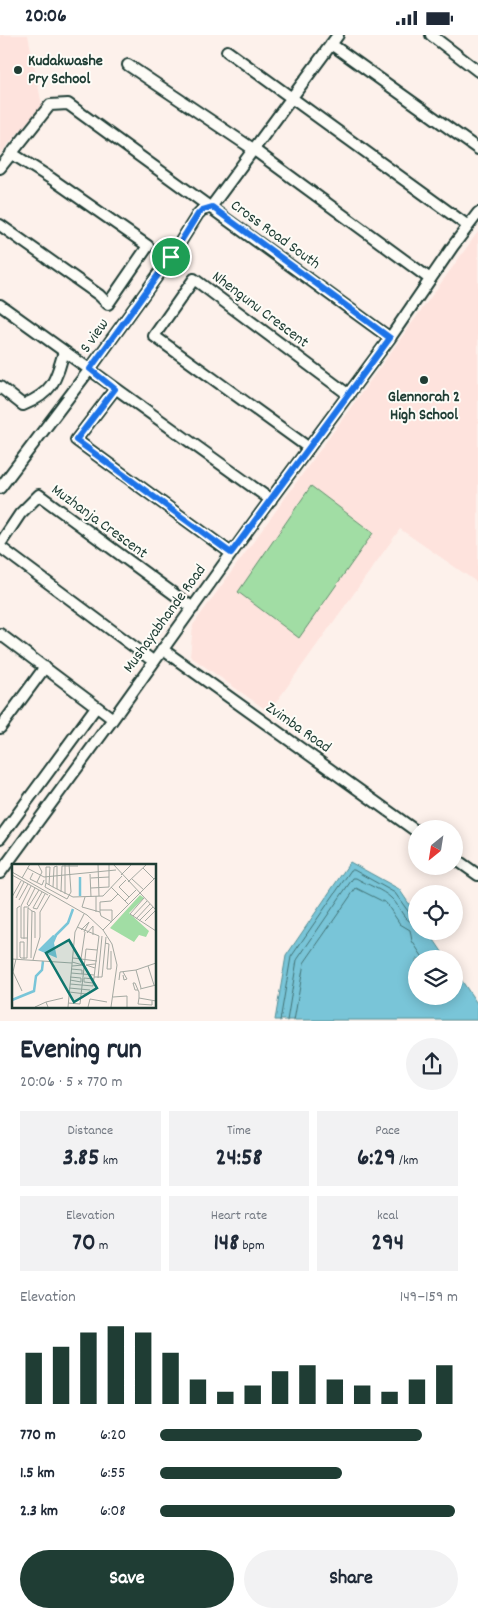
<!DOCTYPE html>
<html lang="en">
<head>
<meta charset="utf-8">
<style>
	body { margin:0; font-family:Dekko,sans-serif; background:#f2f2f3; color:#1f2937; height:100vh; display:flex; flex-direction:column; font-size:19px; white-space:nowrap }
	* { box-sizing:border-box; margin:0 }
	p { font-size:16px; color:#747a83 }
	.icon { flex:none; width:28px; height:28px; fill:none; stroke:currentColor; stroke-width:2; stroke-linecap:round; stroke-linejoin:round }
	.map { position:relative; height:986px; overflow:hidden }
	.side { display:flex; flex-direction:column; background:#fff; flex:1 }
	.side>* { flex:none }
	.needle { width:32px; rotate:210deg }
	.buttons { position:absolute; left:408px; top:785px; display:grid; gap:10px }
	.buttons a { display:grid; place-items:center; width:55px; height:55px; border-radius:50%; background:#fff; box-shadow:0 2px 12px #0003; font-size:25px }
	.pin { position:absolute; display:grid; place-items:center; width:42px; height:42px; color:#fff; margin:-21px; border:2px solid #fff; border-radius:50%; box-shadow:0 1px 5px #0007 }
	.round { display:grid; place-items:center; flex:none; width:52px; height:52px; border-radius:26px; background:#f2f2f3 }
	.headline { display:flex; align-items:center; justify-content:space-between; height:85px; padding:0 20px }
	h1 { font-size:28px; font-weight:700; line-height:38px }
	.figures { display:grid; grid-template-columns:repeat(3,1fr); gap:8px; height:85px; padding:5px 20px }
	.figures div { display:grid; align-content:center; border-radius:0px; background:#f2f2f3; text-align:center }
	.figures b { font-size:25px; font-weight:700 }
	.figures small { font-size:14px; font-weight:400 }
	.figures p { font-size:14px }
	.chart { height:140px; padding:10px 20px }
	.chart p { display:flex; justify-content:space-between }
	.chart svg { width:100%; height:90px; margin-top:5px; stroke:#1f3d34; stroke-width:6 }
	.action { display:flex; gap:10px; margin-top:auto; padding:10px 20px }
	.action a { flex:1; height:58px; border-radius:30px; background:#1f3d34; color:#fff; font-size:20px; font-weight:700; line-height:58px; text-align:center }
	.action a+a { background:#f2f2f3; color:#1f2937 }
	ul { padding:0 20px; list-style:none; font-size:16px }
	li { display:grid; grid-template-columns:80px 60px 1fr; align-items:center; height:38px }
	li i { height:12px; border-radius:6px; background:#1f3d34 }
	.status { display:flex; justify-content:space-between; align-items:center; height:35px; padding:0 25px; background:#fff; direction:ltr }
	.status svg { height:14px; fill:currentColor }
	.map>svg:first-child { display:block }
</style>
</head>
<body>
<div class="status"><b>20:06</b><svg viewBox="0 0 49 12"><path d="M0 12V9h3v3zM5 12V6h3v6zM10 12V3h3v9zM15 12V0h3v12zM26 1h20v11H26zM47 4h2v5h-2z"/></svg></div>
<div class="map">
<svg width="478" height="986" viewBox="0 0 478 986">
	<rect width="100%" height="100%" fill="#fdf1eb"/>
	<filter id="ink" filterUnits="userSpaceOnUse"><feTurbulence type="fractalNoise" baseFrequency=".02" numOctaves="2"/><feDisplacementMap in="SourceGraphic" scale="10" xChannelSelector="R" yChannelSelector="G"/><feConvolveMatrix kernelMatrix="1 2 1 2 8 2 1 2 1" color-interpolation-filters="sRGB"/></filter>
	<g filter="url(#ink)">
		<path fill="#fee3dd" d="M0,0H28L42,70L0,119Z
			M478,197V548L400,494L269,677L190,621L193,590Z"/>
		<path fill="#a1dda4" stroke="#608d6c" d="M311,451L373,498L299,603L238,557Z"/>
		<path fill="#79c5d8" stroke="#558f96" d="M350,827L399,854L416,879V896H428L447,924H416V961H454V934L478,970V985H275L286,921Z"/>
		<g fill="none" stroke-linecap="round" stroke-linejoin="round">
			<path stroke="#437376" stroke-width="1" d="M280,986L291,922L351,835H354L395,858L410,879L416,881
				M287,986L297,925L353,843H356C366,849 383,855 391,863C401,871 402,887 416,888
				M294,986L304,928L356,853L386,868L400,889L410,895L412,906L424,924"/>
			<g stroke="#1f3d34" stroke-width="14">
				<path id="minor" d="M431,0L478,36
					M331,9L478,114
					M227,16L468,191
					M128,30L253,114L430,244
					M0,133L50,70L68,69L390,303
					M0,190L99,260L108,269L148,211L52,144L11,118
					M0,270L271,465
					M0,352L23,370C53,358 56,345 64,316
					M115,354L76,405L231,518
					M309,413L154,301L194,244L349,360
					M0,453L90,334L171,222L198,179L202,175L211,172L338,0
					M0,509L20,479L39,460L193,573
					M0,512L153,626
					M0,599L113,684
					M162,614L416,796
					M0,693L45,632
					M0,803L96,672
					M454,823L478,840
					M0,838L113,684L251,491L390,303L453,211L478,178"/>
			</g>
			<use href="#minor" stroke="#fdfcf7" stroke-width="10"/>
		</g>
	</g>
	<g fill="none" stroke-linecap="round" stroke-linejoin="round" filter="url(#ink)">
		<g stroke="#fff" stroke-width="10">
			<path id="route" d="M212,172L390,303L231,518L76,405L115,354L90,334L171,222L198,179L202,175Z"/>
		</g>
		<use href="#route" stroke="#1a73e8" stroke-width="6"/>
	</g>
	<g fill="#1f3d34" stroke="#fdfcf7" stroke-width="2">
		<circle cx="18" cy="35" r="5"/>
		<circle cx="424" cy="345" r="5"/>
	</g>
	<g text-anchor="middle" dominant-baseline="central" stroke-width="4" stroke-linejoin="round" paint-order="stroke">
		<g font-size="16" font-weight="bold" fill="#1f3d34" stroke="#fdfcf7" text-anchor="start">
			<text x="28" y="26">Kudakwashe<tspan x="28" dy="18">Pry School</tspan></text>
			<text x="424" y="362" text-anchor="middle">Glennorah 2<tspan x="424" dy="18">High School</tspan></text>
		</g>
		<g font-size="16" fill="#1f3d34" stroke="#fdfcf7">
			<text transform="translate(275 200) rotate(36)">Cross Road South</text>
			<text transform="translate(260 275) rotate(37)">Nhengunu Crescent</text>
			<text transform="translate(95 301) rotate(-55)">S view</text>
			<text transform="translate(99 487) rotate(36)">Muzhanja Crescent</text>
			<text transform="translate(165 584) rotate(-54)">Mushayabhande Road</text>
			<text transform="translate(298 693) rotate(35)">Zvimba Road</text>
		</g>
	</g>
	<g transform="translate(12 829)">
		<rect width="144" height="144" fill="#fdf1eb"/>
		<path d="M128,31L132,34L117,49L137,67L134,73L127,71L122,78L98,64Z" fill="#a1dda4"/>
		<path d="M41,71L45,72L42,79L45,94L26,86Z" fill="#79c5d8"/>
		<path fill="none" stroke="#79c5d8" stroke-width="2.5" d="M68,32V13M43,72L56,59L61,45M0,136L22,127L24,112L30,106L31,97"/>
		<path fill="none" stroke="#a4a9a2" stroke-width="1" d="M86,0L87,32M101,0L144,46M53,1V30M15,4L32,13L104,6M131,4L142,15M0,8L75,51L91,66L100,80L105,101L99,143M21,9L18,15L30,21L32,16M78,10L79,33M0,11L36,31M109,11L120,0M10,14L18,0M79,14L97,13M120,15L132,26M114,16L107,23L117,33M25,18L30,8L26,0M116,18L135,0M34,19L33,23L55,35L59,28L57,0M37,21L38,3H34V19L41,23L61,33L91,32L110,12M41,23L42,3L45,2V25M99,23L117,41M23,24L15,40L17,42L27,26M79,24L97,23V0M49,28L50,2H66M84,32V48M0,33L9,17M73,33L70,43L88,48V38L99,37L106,30M4,34L12,18M132,34L118,50L144,67M7,36L16,20M113,37L124,26M16,44L20,47L19,94M21,44L25,45L33,30M21,44L30,28M88,46H100V57M20,47L23,48V74M88,48L89,52L100,58M121,52L135,37M124,55L138,40M127,57L141,43M133,57L144,46M65,63L87,72M69,66L77,58L72,68M91,66L144,13M75,69L81,62V71M16,74H9V42L19,22M12,75V43H17M93,79L97,80L95,105M61,94L85,97M0,95L60,99M4,95L1,108L10,127M5,95V44L8,42M12,95V78H8V93L9,94H15L16,44M69,95L73,68M73,95L74,85L85,86M21,96L28,73V48L38,31M60,102L71,101L60,98M136,102L142,121M83,104L74,101L83,100M59,105L70,106V110M95,105H99V87M124,106L144,99M111,108L115,115L112,116L111,111M59,109L82,111M82,113H90L94,73M86,114L90,72M58,116L69,118V114L58,113M107,116L108,108L124,106L129,124M81,119L72,118V114L82,115M58,120L81,122L87,72M57,124L78,126M128,125L144,121M126,126H123L121,119H123L126,126L127,128V134L144,137M57,128L74,130M101,133L115,132V143M127,134L126,140L140,141V137M34,138L51,134M56,139L68,140L73,95M23,143L34,138L36,143M56,143L63,68L72,50M76,143L78,135L95,138"/>
		<path fill="#0f766e" fill-opacity="0.15" stroke="#0f766e" stroke-width="2.5" d="M57,76L85,124L62,138L34,89Z"/>
		<rect width="144" height="144" fill="none" stroke="#1f3d34" stroke-width="2.5"/>
	</g>
</svg>
<div class="buttons">
<a><svg class="needle" viewBox="-14 -14 28 28"><path d="M0-13l5 13h-10z" fill="#e53935"/><path d="M0 13l5-13h-10z" fill="#747a83"/></svg></a>
<a><svg class="icon" aria-label="locate" viewBox="0 0 24 24"><circle cx="12" cy="12" r="6"/><path d="M12 2v4M12 18v4M2 12h4M18 12h4"/></svg></a>
<a><svg class="icon" aria-label="layers" viewBox="0 0 24 24"><path d="M12 4l9 5-9 5-9-5zM3 14l9 5 9-5"/></svg></a>
</div>
<div class="pin" style="left:171px;top:222px;background:#1e9e55"><svg class="icon" aria-label="arrive" viewBox="0 0 24 24"><path d="M6 21V4h12l-3 4 3 4H6"/></svg></div>
</div>
<section class="side">
<div class="headline"><div><h1>Evening run</h1><p>20:06 · 5 × 770 m</p></div><a class="round"><svg class="icon" aria-label="share" viewBox="0 0 24 24"><path d="M12 15V3M7 8l5-5 5 5M5 13v7h14v-7"/></svg></a></div>
<div class="figures">
<div><p>Distance</p><b>3.85<small> km</small></b></div>
<div><p>Time</p><b>24:58</b></div>
<div><p>Pace</p><b>6:29<small> /km</small></b></div>
</div>
<div class="figures">
<div><p>Elevation</p><b>70<small> m</small></b></div>
<div><p>Heart rate</p><b>148<small> bpm</small></b></div>
<div><p>kcal</p><b>294</b></div>
</div>
<div class="chart"><p><span>Elevation</span>149–159 m</p>
<svg viewBox="0 0 160 44" preserveAspectRatio="none"><path d="M5 44V19M15 44V16M25 44V9M35 44V6M45 44V9M55 44V19M65 44V32M75 44V38M85 44V35M95 44V28M105 44V25M115 44V32M125 44V35M135 44V38M145 44V32M155 44V25"/></svg>
</div>
<ul>
<li><b>770 m</b>6:20<i style="width:88%"></i></li>
<li><b>1.5 km</b>6:55<i style="width:61%"></i></li>
<li><b>2.3 km</b>6:08<i style="width:99%"></i></li>
</ul>
<div class="action"><a>Save</a><a>Share</a></div>
</section>
</body>
</html>
